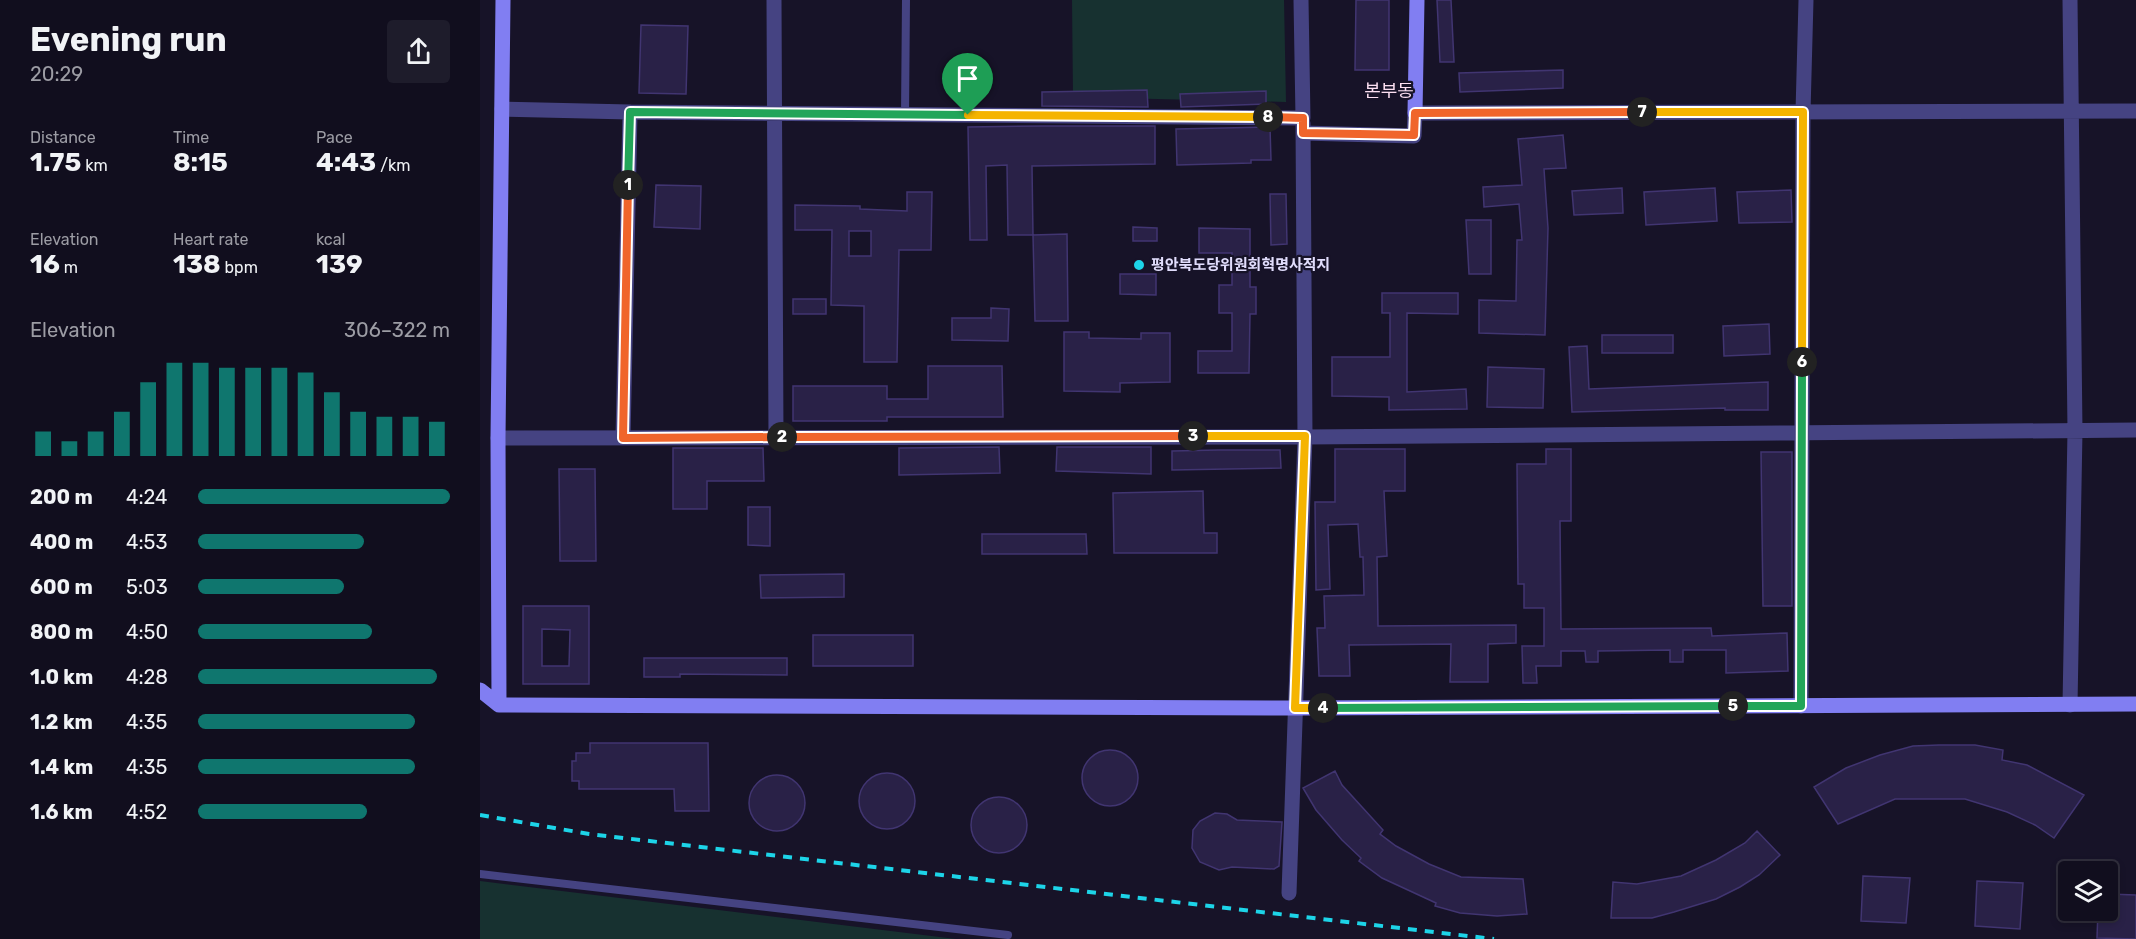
<!DOCTYPE html>
<html lang="en">
<head>
<meta charset="utf-8">
<style>
	body { margin:0; font-family:Rubik,"Noto Sans KR",sans-serif; background:#1e1c2b; color:#f1f3f6; height:100vh; display:flex; flex-direction:column; font-size:22px; white-space:nowrap }
	* { box-sizing:border-box; margin:0 }
	p { font-size:20px; color:#9c9ca4 }
	.icon { flex:none; width:33px; height:33px; fill:none; stroke:currentColor; stroke-width:2; stroke-linecap:round; stroke-linejoin:round }
	.map { position:relative; flex:1; overflow:hidden }
	.panel { display:flex; flex-direction:column; background:#110e1e; width:480px }
	.panel>* { flex:none }
	.tools { position:absolute; left:1578px; top:861px; display:grid; gap:12px }
	.tools a { display:grid; place-items:center; width:60px; height:60px; border-radius:6px; background:#110e1e; box-shadow:0 3px 9px #0003,0 0 0 2px #302e3c; font-size:30px }
	.pin { position:absolute; display:grid; place-items:center; width:51px; height:51px; color:#fff; margin:-62px -26px; border-radius:50% 50% 50% 0; rotate:-45deg; box-shadow:0 0 6px #0007 }
	.pin .icon { rotate:45deg }
	.km { position:absolute; width:30px; height:30px; margin:-15px; border-radius:50%; background:#222; color:#fff; font-size:16px; line-height:30px; text-align:center }
	.round { display:grid; place-items:center; flex:none; width:63px; height:63px; border-radius:6px; background:#1e1c2b }
	.head { display:flex; align-items:center; justify-content:space-between; height:102px; padding:0 30px }
	h1 { font-size:33px; font-weight:700; line-height:45px }
	.metrics { display:grid; grid-template-columns:repeat(3,1fr); gap:9px; height:102px; padding:6px 30px }
	.metrics div { display:grid; align-content:center }
	.metrics b { font-size:26px; font-weight:700 }
	.metrics small { font-size:16px; font-weight:400 }
	.metrics p { font-size:16px }
	.chart { height:168px; padding:12px 30px }
	.chart p { display:flex; justify-content:space-between }
	.chart svg { width:100%; height:108px; margin-top:6px; stroke:#0f766e; stroke-width:6 }
	ul { padding:0 30px; list-style:none; font-size:20px }
	li { display:grid; grid-template-columns:96px 72px 1fr; align-items:center; height:45px }
	li i { height:15px; border-radius:8px; background:#0f766e }
	main { display:flex; flex:1; min-height:0 }
	.map>svg:first-child { display:block }
</style>
</head>
<body>
<main>
<section class="panel">
<div class="head"><div><h1>Evening run</h1><p>20:29</p></div><a class="round"><svg class="icon" aria-label="share" viewBox="0 0 24 24"><path d="M12 15V3M7 8l5-5 5 5M5 13v7h14v-7"/></svg></a></div>
<div class="metrics">
<div><p>Distance</p><b>1.75<small> km</small></b></div>
<div><p>Time</p><b>8:15</b></div>
<div><p>Pace</p><b>4:43<small> /km</small></b></div>
</div>
<div class="metrics">
<div><p>Elevation</p><b>16<small> m</small></b></div>
<div><p>Heart rate</p><b>138<small> bpm</small></b></div>
<div><p>kcal</p><b>139</b></div>
</div>
<div class="chart"><p><span>Elevation</span>306–322 m</p>
<svg viewBox="0 0 160 44" preserveAspectRatio="none"><path d="M5 44V34M15 44V38M25 44V34M35 44V26M45 44V14M55 44V6M65 44V6M75 44V8M85 44V8M95 44V8M105 44V10M115 44V18M125 44V26M135 44V28M145 44V28M155 44V30"/></svg>
</div>
<ul>
<li><b>200 m</b>4:24<i style="width:100%"></i></li>
<li><b>400 m</b>4:53<i style="width:66%"></i></li>
<li><b>600 m</b>5:03<i style="width:58%"></i></li>
<li><b>800 m</b>4:50<i style="width:69%"></i></li>
<li><b>1.0 km</b>4:28<i style="width:95%"></i></li>
<li><b>1.2 km</b>4:35<i style="width:86%"></i></li>
<li><b>1.4 km</b>4:35<i style="width:86%"></i></li>
<li><b>1.6 km</b>4:52<i style="width:67%"></i></li>
</ul>
</section>
<div class="map">
<svg width="1656" height="939" viewBox="0 0 1656 939">
	<rect width="100%" height="100%" fill="#171328"/>
	<path fill="#173130" d="M592,0H804L806,102L593,97Z
		M0,881L476,939H0Z"/>
	<path fill="#292147" stroke="#413571" stroke-width="1.5" fill-rule="evenodd" d="M876,0H909V70H875Z
		M957,0H971L974,62H960Z
		M161,25L208,26L206,94L159,93Z
		M1083,70V88L980,92L979,73Z
		M667,90L668,107L562,106V92Z
		M786,91V104L701,107L700,94Z
		M563,126H675V164L552,166L553,235H528L527,165L506,166L507,240H490L488,127Z
		M790,127L791,160H771V163L697,165L696,129Z
		M1083,135L1086,168L1064,169L1068,228L1065,335L999,333V300L1036,301L1037,240H1042L1039,204L1004,207L1003,187L1042,185L1038,139Z
		M176,185L221,186L220,229L174,227Z
		M1142,188L1143,213L1094,215L1092,191Z
		M1235,188L1237,221L1166,225L1164,192Z
		M1311,190L1312,222L1259,223L1257,192Z
		M427,192H452L451,250H419L417,362H384V306L351,305L352,230H315V205L380,206V209L427,211ZM369,231H391V256H369Z
		M790,194H806L807,244L791,245Z
		M986,220H1011V274H989Z
		M653,227L677,228V241H653Z
		M719,228L770,229V287H776V314H770L769,373H718V351H752V313H739V285H752V253H719Z
		M587,234L588,321H555L553,235Z
		M640,274H676V295L640,294Z
		M902,293H978V314L927,313V392L986,389L987,409L909,410V397L852,396V357H910V313H902Z
		M313,299H346V314H313Z
		M511,308L529,309L528,341L472,340V318H511Z
		M1289,324L1290,354L1244,356L1243,326Z
		M584,332H609V338L661,339V333H690V382L640,383V392L584,391Z
		M1122,335H1193V353H1122Z
		M1107,346L1109,389L1288,382V410H1245V408L1092,412L1089,347Z
		M448,366H522L523,417H407V421H313V386H407V399H448Z
		M1008,367L1064,369L1063,408L1007,407Z
		M519,447L520,473L419,475V448Z
		M577,447H671V474L576,471Z
		M193,448H283L284,481H227V509H193Z
		M855,449H925V491H904L907,556L897,557L898,626L1036,625V643L1008,644V682H970L971,644L869,645L870,676H839L837,628H845L844,596L884,595L883,557H880L878,524L848,525L850,589L836,590L835,502H855Z
		M1066,449H1091V521H1080L1081,629L1231,628L1232,636L1307,633L1308,671L1246,673V650H1203V662H1190V650L1118,651V662H1106L1105,651H1081V666H1056L1057,683H1043L1042,646H1064V608H1044V584H1038L1037,464H1066Z
		M739,450H800L801,468L692,470V451Z
		M1281,452H1312V606H1283Z
		M79,469H115L116,561H80Z
		M723,491L724,533H737V553H634L633,493Z
		M268,507H290V546L268,545Z
		M502,534H606L607,554H502Z
		M364,574V597L281,598L280,575Z
		M43,606H109V684H43ZM62,629L90,630L89,666H62Z
		M333,635H433V666H333Z
		M164,658H307V675L200,674V677H164Z
		M110,743H228L229,811H195L194,789H99V781H92V761H96V753H110Z
		M1459,745H1495L1523,750L1522,760L1547,765L1604,795L1574,838L1555,825L1527,812L1485,799H1415L1358,824L1334,787L1366,768L1400,755L1433,746Z
		M602 778a28 28 0 1 1 56 0a28 28 0 1 1-56 0Z
		M855,771L862,785L903,830L900,834L916,846L949,864L981,877L1043,879L1047,914L1017,916L980,913L955,906L956,903L902,878L879,861L881,858L862,840L836,810L823,788Z
		M379 801a28 28 0 1 1 56 0a28 28 0 1 1-56 0Z
		M269 803a28 28 0 1 1 56 0a28 28 0 1 1-56 0Z
		M491 825a28 28 0 1 1 56 0a28 28 0 1 1-56 0Z
		M735,813L747,814L757,820L802,822L799,866L794,869L752,867L739,870L720,862L712,848L713,830L720,821Z
		M1277,831L1300,855L1279,875L1260,887L1236,899L1194,912L1172,918H1131L1133,882L1157,884L1201,876L1236,860L1265,843Z
		M1383,876L1430,878L1426,923L1381,921Z
		M1497,881L1543,883L1540,929L1495,926Z
		M1628,894L1656,895V939L1617,938L1618,910H1628Z"/>
	<g fill="none" stroke-linecap="round" stroke-linejoin="round">
		<path stroke="#454382" stroke-width="8" d="M425,115L426,0
			M0,874L528,935"/>
		<path stroke="#454382" stroke-width="15" d="M294,0L296,437
			M22,109L150,112
			M823,133L934,136L935,113L1656,111
			M18,438L825,437L1656,430
			M143,438L150,112L823,118L821,0
			M1590,705L1595,431L1590,0
			M1321,706L1323,112L1326,0
			M809,893L825,437L823,123"/>
		<path stroke="#817ef2" stroke-width="15" d="M935,113L937,0
			M0,690L19,705L815,708L1656,704
			M19,705L18,438L23,0"/>
		<path stroke="#1dd4e8" stroke-width="4" stroke-dasharray="9 8" stroke-linecap="butt" d="M0,815L109,834L1014,939"/>
	</g>
	<g fill="none" stroke-linecap="round" stroke-linejoin="round">
		<g stroke="#fff" stroke-width="12">
			<path id="split-1" d="M148,185L150,112L488,115"/>
		</g>
		<g stroke="#fff" stroke-width="12">
			<path id="split-2" d="M148,185L143,438L302,437"/>
		</g>
		<g stroke="#fff" stroke-width="12">
			<path id="split-3" d="M302,437L713,436"/>
		</g>
		<g stroke="#fff" stroke-width="12">
			<path id="split-4" d="M713,436H825L815,708H843"/>
		</g>
		<g stroke="#fff" stroke-width="12">
			<path id="split-5" d="M843,708L1253,706"/>
		</g>
		<g stroke="#fff" stroke-width="12">
			<path id="split-6" d="M1253,706H1321L1322,362"/>
		</g>
		<g stroke="#fff" stroke-width="12">
			<path id="split-7" d="M1162,112H1323L1322,362"/>
		</g>
		<g stroke="#fff" stroke-width="12">
			<path id="split-8" d="M788,117L823,118V133L934,135L935,113L1162,112"/>
		</g>
		<g stroke="#fff" stroke-width="12">
			<path id="split-9" d="M488,115L788,117"/>
		</g>
		<use href="#split-1" stroke="#22a559" stroke-width="8"/>
		<use href="#split-2" stroke="#f0652b" stroke-width="8"/>
		<use href="#split-3" stroke="#f0652b" stroke-width="8"/>
		<use href="#split-4" stroke="#f5b400" stroke-width="8"/>
		<use href="#split-5" stroke="#22a559" stroke-width="8"/>
		<use href="#split-6" stroke="#22a559" stroke-width="8"/>
		<use href="#split-7" stroke="#f5b400" stroke-width="8"/>
		<use href="#split-8" stroke="#f0652b" stroke-width="8"/>
		<use href="#split-9" stroke="#f5b400" stroke-width="8"/>
	</g>
	<circle fill="#1dd4e8" stroke="#171328" stroke-width="2" cx="659" cy="265" r="6"/>
	<g text-anchor="middle" dominant-baseline="central" stroke-width="4.5" stroke-linejoin="round" paint-order="stroke">
		<g font-size="15" font-weight="bold" fill="#e1ddfc" stroke="#171328" text-anchor="start">
			<text x="671" y="265">평안북도당위원회혁명사적지</text>
		</g>
		<g font-size="18" fill="#fcdff1" stroke="#171328">
			<text x="909" y="91">본부동</text>
		</g>
	</g>
</svg>
<div class="tools">
<a><svg class="icon" aria-label="layers" viewBox="0 0 24 24"><path d="M12 4l9 5-9 5-9-5zM3 14l9 5 9-5"/></svg></a>
</div>
<div class="pin" style="left:488px;top:115px;background:#1e9e55"><svg class="icon" aria-label="arrive" viewBox="0 0 24 24"><path d="M6 21V4h12l-3 4 3 4H6"/></svg></div>
<b class="km" style="left:148px;top:185px">1</b>
<b class="km" style="left:302px;top:437px">2</b>
<b class="km" style="left:713px;top:436px">3</b>
<b class="km" style="left:843px;top:708px">4</b>
<b class="km" style="left:1253px;top:706px">5</b>
<b class="km" style="left:1322px;top:362px">6</b>
<b class="km" style="left:1162px;top:112px">7</b>
<b class="km" style="left:788px;top:117px">8</b>
</div>
</main>
</body>
</html>
